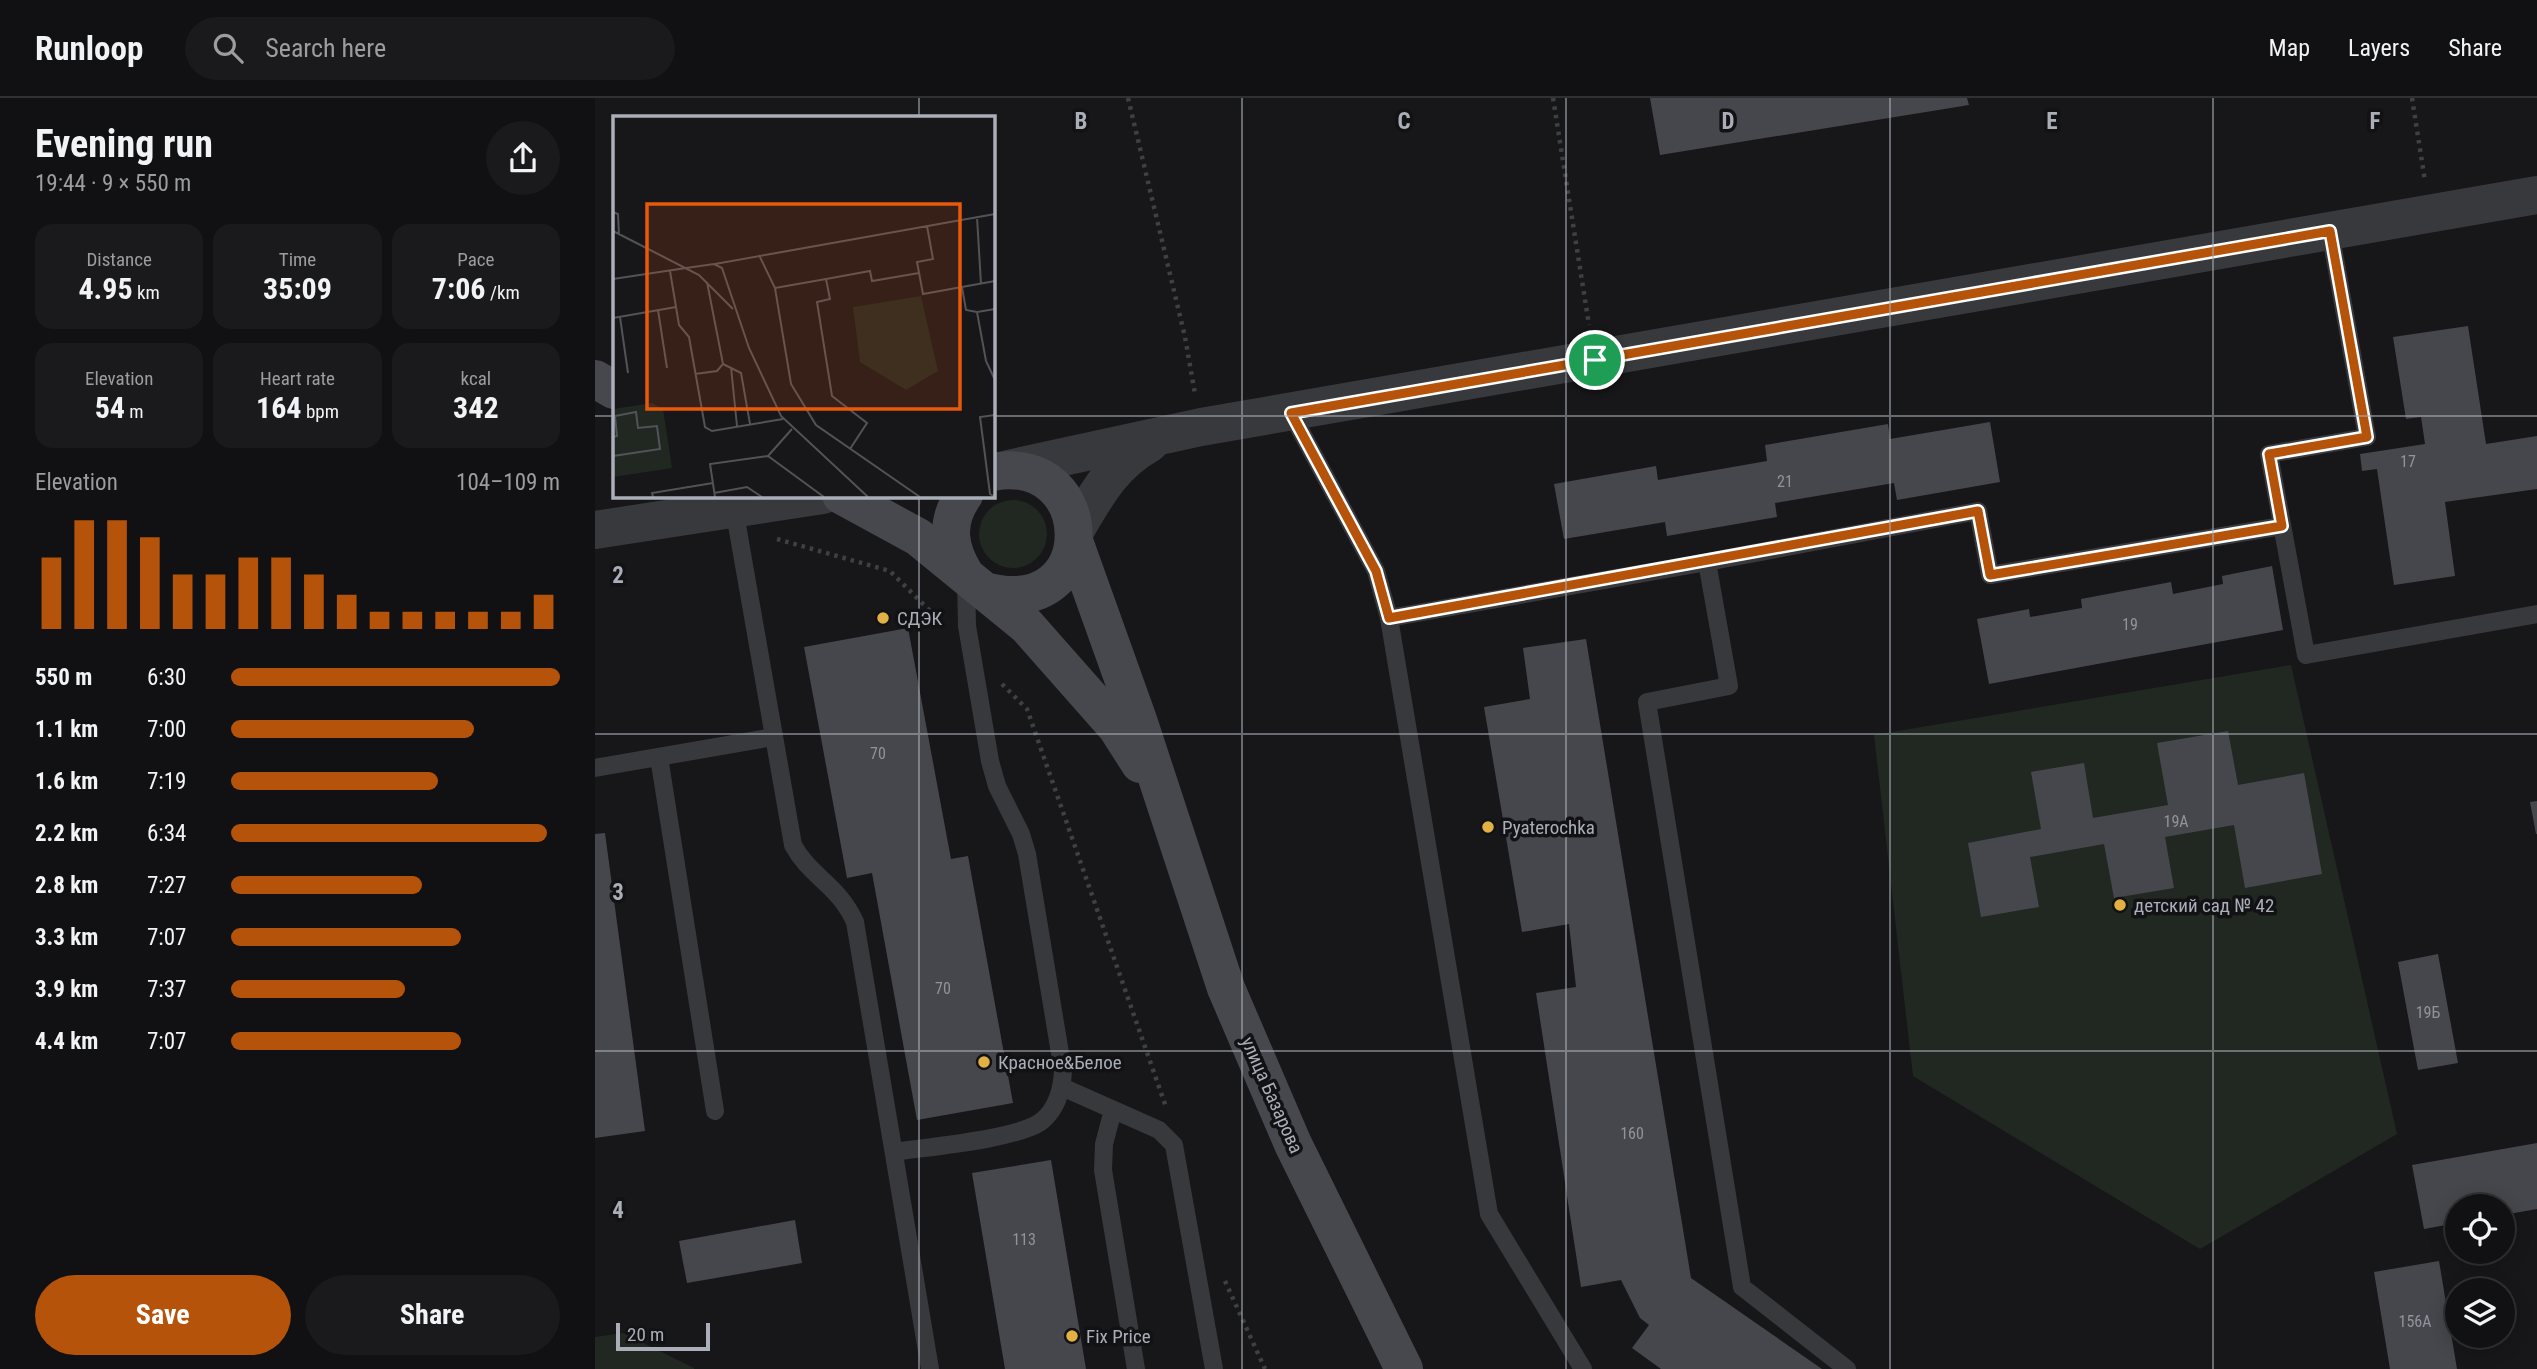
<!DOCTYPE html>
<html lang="en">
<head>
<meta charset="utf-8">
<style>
	body { margin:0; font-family:"Roboto Condensed",sans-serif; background:#1a1a1c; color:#f1f3f6; height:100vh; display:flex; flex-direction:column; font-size:26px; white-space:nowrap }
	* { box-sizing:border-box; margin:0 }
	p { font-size:23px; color:#9c9da0 }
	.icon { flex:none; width:38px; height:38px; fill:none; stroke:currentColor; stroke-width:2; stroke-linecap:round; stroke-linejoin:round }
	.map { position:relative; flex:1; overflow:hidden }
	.panel { display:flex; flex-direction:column; background:#111113; width:595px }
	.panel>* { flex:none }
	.buttons { position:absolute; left:1850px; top:1096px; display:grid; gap:14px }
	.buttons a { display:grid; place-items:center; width:70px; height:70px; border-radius:50%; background:#111113; box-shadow:0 4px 18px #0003,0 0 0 2px #303133; font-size:35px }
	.scale { position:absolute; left:21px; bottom:18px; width:94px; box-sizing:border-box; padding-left:7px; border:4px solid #aaaeb8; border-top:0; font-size:19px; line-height:24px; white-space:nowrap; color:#aaaeb8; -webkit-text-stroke:5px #121214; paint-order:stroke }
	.pin { position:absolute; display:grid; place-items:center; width:60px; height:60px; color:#fff; margin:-30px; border:4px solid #fff; border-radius:50%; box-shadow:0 2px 7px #0007 }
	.round { display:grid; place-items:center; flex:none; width:74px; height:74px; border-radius:37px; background:#1a1a1c }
	.head { display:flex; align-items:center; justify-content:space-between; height:119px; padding:0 35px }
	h1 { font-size:38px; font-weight:700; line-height:52px }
	.metrics { display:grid; grid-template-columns:repeat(3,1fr); gap:10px; height:119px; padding:7px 35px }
	.metrics div { display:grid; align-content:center; border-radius:18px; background:#1a1a1c; text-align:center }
	.metrics b { font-size:30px; font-weight:700 }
	.metrics small { font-size:19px; font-weight:400 }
	.metrics p { font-size:19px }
	.chart { height:196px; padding:14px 35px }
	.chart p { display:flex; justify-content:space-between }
	.chart svg { width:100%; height:126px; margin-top:7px; stroke:#b45309; stroke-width:6 }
	.cta { display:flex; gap:14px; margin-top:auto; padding:14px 35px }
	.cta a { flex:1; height:80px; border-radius:42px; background:#b45309; color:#fff; font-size:28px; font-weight:700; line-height:80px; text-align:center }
	.cta a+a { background:#1a1a1c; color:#f1f3f6 }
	ul { padding:0 35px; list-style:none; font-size:23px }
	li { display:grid; grid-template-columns:112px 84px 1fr; align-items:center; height:52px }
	li i { height:18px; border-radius:9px; background:#b45309 }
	header { display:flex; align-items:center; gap:42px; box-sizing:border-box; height:98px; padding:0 35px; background:#111113; border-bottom:2px solid #303133 }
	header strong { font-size:33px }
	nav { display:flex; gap:38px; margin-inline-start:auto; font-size:24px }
	.search { width:490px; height:63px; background:#1a1a1c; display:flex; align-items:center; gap:18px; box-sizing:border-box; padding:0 24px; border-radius:38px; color:#9c9da0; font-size:26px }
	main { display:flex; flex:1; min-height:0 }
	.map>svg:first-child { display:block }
</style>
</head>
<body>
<header>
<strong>Runloop</strong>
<div class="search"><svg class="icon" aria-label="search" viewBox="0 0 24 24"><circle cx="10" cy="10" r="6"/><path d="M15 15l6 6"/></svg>Search here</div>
<nav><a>Map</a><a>Layers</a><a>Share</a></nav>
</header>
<main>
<section class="panel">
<div class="head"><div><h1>Evening run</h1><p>19:44 · 9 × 550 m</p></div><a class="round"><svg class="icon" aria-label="share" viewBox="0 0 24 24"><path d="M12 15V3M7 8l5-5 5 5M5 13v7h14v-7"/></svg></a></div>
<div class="metrics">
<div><p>Distance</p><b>4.95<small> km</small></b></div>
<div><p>Time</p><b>35:09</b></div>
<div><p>Pace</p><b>7:06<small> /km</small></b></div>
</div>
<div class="metrics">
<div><p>Elevation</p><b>54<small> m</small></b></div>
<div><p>Heart rate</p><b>164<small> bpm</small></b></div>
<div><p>kcal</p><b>342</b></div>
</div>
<div class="chart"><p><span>Elevation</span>104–109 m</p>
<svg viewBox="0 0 160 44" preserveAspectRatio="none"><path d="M5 44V19M15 44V6M25 44V6M35 44V12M45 44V25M55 44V25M65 44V19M75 44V19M85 44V25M95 44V32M105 44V38M115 44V38M125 44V38M135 44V38M145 44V38M155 44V32"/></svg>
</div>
<ul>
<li><b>550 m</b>6:30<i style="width:100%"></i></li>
<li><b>1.1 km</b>7:00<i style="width:74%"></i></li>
<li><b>1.6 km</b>7:19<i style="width:63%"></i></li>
<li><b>2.2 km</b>6:34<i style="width:96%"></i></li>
<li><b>2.8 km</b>7:27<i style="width:58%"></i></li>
<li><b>3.3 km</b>7:07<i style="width:70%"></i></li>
<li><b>3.9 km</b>7:37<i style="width:53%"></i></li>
<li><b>4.4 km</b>7:07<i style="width:70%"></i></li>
</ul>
<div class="cta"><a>Save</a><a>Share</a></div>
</section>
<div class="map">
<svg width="1942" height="1271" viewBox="0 0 1942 1271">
	<rect width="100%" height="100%" fill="#171719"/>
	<path fill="#212822" d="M384 436a34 34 0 1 1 68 0a34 34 0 1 1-68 0Z
		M1696,567L1802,1036L1605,1151L1318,978L1279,637Z
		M28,1235L99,1270V1271H0V1239Z"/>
	<path fill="#46474c" d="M1055,0H1372L1374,7L1065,57Z
		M1873,228L1891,346L1942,338V391L1850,404L1860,478L1799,487L1782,371L1767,373L1765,356L1830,346L1826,319L1811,321L1798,239Z
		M1395,324L1405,384L1302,402L1299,385L1180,405L1182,419L1072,438L1070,424L969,441L959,386L1061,368L1063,382L1172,363L1170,347L1293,326L1295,341Z
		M1677,468L1688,532L1394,586L1382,521L1434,511L1435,519L1487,510L1486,501L1576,484L1578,496L1628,486L1627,478Z
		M313,530L356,761L373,758L418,1005L322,1022L277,775L252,780L209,549Z
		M991,541L1096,1180L1227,1271H1066L1037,1250L1054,1227L1045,1220L1026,1182L986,1189L941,895L981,889L974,826L927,834L889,609L935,601L928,550Z
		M1633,633L1643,687L1709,675L1727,776L1650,790L1639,727L1570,739L1579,790L1519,800L1509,746L1435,759L1444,809L1386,819L1373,745L1446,731L1436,674L1489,665L1498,720L1573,707L1562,645Z
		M1942,703V736H1941L1935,704Z
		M10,735L50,1033L0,1040V736Z
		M1843,856L1863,965L1823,972L1803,864Z
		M1942,1045V1111L1908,1117V1108H1862V1125L1829,1131L1817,1067Z
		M456,1062L491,1271H410L377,1075Z
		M200,1122L207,1165L92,1185L84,1143Z
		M1844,1163L1862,1271H1795L1779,1174Z"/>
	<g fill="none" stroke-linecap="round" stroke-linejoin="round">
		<path stroke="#3e4044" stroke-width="4.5" stroke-dasharray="3.5 5" stroke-linecap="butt" d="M533,0L590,239L600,296
			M958,0L994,227
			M1817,0L1830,83
			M182,441L295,473L347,525
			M407,586L432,611L571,1009
			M630,1183L670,1271"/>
		<path stroke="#38393d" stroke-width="18" d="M1735,133L1772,339L1674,356L1711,557L1942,516
			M696,315L781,473L794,520L894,1116L988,1271
			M139,410L198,747C215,779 243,786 260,824L335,1271
			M794,520L1112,464
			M64,659L120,1013
			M0,670L178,639
			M467,989L564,1032L579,1047L619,1271
			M518,1012L509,1046L508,1072L541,1271
			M299,1054C331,1049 427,1041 448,1022C463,1009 467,991 468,973L432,756L426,736L402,688L395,663L372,528L371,478
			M1252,1271L1147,1189L1052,604L1134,588L1112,464L1383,413L1395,477L1687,428"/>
		<path stroke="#38393d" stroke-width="38" d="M413,371L606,329L1942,97
			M0,432L228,397
			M480,433C501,397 517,366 555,345"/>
		<path stroke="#47484d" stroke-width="38" d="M0,281L19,292
			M246,397L323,439L432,528L522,630L545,666
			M369,397C349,425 354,451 371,478
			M480,446L543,622L631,890L698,1046L809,1271
			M390,493C509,525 505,353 397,374"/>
	</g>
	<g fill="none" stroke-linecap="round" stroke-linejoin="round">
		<g stroke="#fff" stroke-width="14">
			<path id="route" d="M1735,133L1772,339L1674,356L1687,428L1395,477L1383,413L794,520L781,473L696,315Z"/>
		</g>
		<use href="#route" stroke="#b45309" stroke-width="9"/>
	</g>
	<path fill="none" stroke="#aaaeb8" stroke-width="2" stroke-opacity="0.55" d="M324,0V19M647,0V1271M971,0V1271M1295,0V1271M1618,0V1271M0,318H19M397,318H1942M324,397V1271M0,636H1942M0,953H1942"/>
	<g fill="#e3b045" stroke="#121214" stroke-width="2.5">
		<circle cx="288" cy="520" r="7"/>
		<circle cx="893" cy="729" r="7"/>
		<circle cx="1525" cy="807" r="7"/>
		<circle cx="389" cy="964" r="7"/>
		<circle cx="477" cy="1238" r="7"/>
	</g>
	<g text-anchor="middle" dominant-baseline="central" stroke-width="7" stroke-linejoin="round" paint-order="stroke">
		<g font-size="16" fill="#91949d">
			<text x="1813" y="363">17</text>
			<text x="1190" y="383">21</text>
			<text x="1535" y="526">19</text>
			<text x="283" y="655">70</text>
			<text x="1581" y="723">19А</text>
			<text x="348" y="890">70</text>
			<text x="1833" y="914">19Б</text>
			<text x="1037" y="1035">160</text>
			<text x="429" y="1141">113</text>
			<text x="1820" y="1223">156А</text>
		</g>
		<g font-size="19" fill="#aaaeb8" stroke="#121214" text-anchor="start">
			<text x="302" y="520">СДЭК</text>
			<text x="907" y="729">Pyaterochka</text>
			<text x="1539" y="807">детский сад № 42</text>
			<text x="403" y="964">Красное&amp;Белое</text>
			<text x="491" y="1238">Fix Price</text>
		</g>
		<g font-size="19" fill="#aaaeb8" stroke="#121214">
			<text transform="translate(677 997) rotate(66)">улица Базарова</text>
		</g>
	</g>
	<g transform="translate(18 18)">
		<rect width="382" height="382" fill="#171719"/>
		<path d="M308,180L325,255L293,274L247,246L240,191ZM39,287L50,293L59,352L0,361V293Z" fill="#212822"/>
		<path fill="none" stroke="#525359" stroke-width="2" d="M0,96L5,98L6,119M364,101L368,168M314,110L320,143L304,146L310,178L382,165M0,115L86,159L120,193M146,139L162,172L178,268L203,309L307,381M102,148L382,98M73,152L101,148L109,152L136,232L168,300L255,381M57,155L66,209L76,221L92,311L99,315L170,303M0,163L73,152M349,171L353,194L364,196M162,172L213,163M382,193L364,196L373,245L382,264M45,194L54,252M7,201L15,257M0,202L63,191M110,248L128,257L137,308M118,251L124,310M82,258L104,255L110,248L94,166M382,299L367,301L377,378L382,381M0,321L4,320L2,300L23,296L25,312L44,310L47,333L0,340M237,333L254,307L219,280L204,186L217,183L213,163L257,155L259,165L306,157M155,340L211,381M101,377L134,371L149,381M40,381L39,377L100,367M102,381L97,348L155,340L179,313"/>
		<path fill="#e8590c" fill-opacity="0.15" stroke="#e8590c" stroke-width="3.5" d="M34,88H347V293H34Z"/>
		<rect width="382" height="382" fill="none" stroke="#aaaeb8" stroke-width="3.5"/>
	</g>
	<g font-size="23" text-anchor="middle" font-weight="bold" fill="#aaaeb8" stroke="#121214" stroke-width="7" stroke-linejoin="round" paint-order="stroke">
		<text x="486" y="31">B</text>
		<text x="809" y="31">C</text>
		<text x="1133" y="31">D</text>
		<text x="1457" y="31">E</text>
		<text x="1780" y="31">F</text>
		<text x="23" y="485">2</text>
		<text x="23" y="802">3</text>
		<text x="23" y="1120">4</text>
	</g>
</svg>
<div class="buttons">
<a><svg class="icon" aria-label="locate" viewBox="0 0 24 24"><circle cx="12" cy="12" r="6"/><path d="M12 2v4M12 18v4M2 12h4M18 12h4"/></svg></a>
<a><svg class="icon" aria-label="layers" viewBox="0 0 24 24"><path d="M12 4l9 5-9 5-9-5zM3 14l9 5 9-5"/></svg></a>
</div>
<div class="scale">20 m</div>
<div class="pin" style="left:1000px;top:262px;background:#1e9e55"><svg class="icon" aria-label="arrive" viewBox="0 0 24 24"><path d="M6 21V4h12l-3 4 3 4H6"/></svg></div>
</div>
</main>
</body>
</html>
